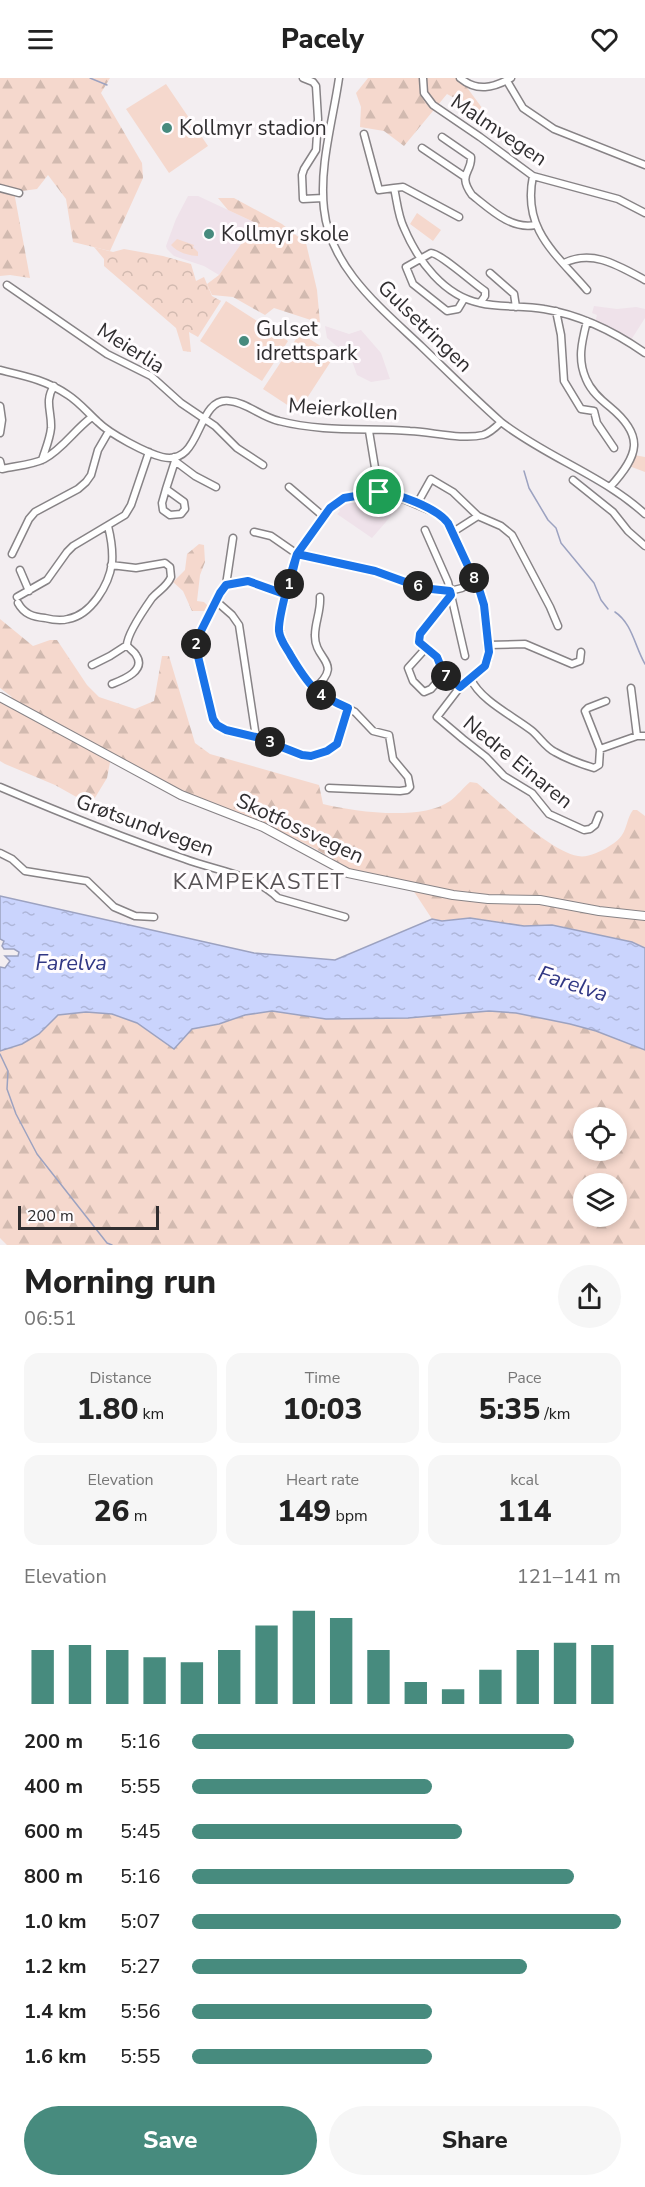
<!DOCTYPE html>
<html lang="en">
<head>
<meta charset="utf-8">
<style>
	body { margin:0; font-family:"Nunito Sans",sans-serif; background:#f6f6f6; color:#222; height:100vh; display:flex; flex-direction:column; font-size:22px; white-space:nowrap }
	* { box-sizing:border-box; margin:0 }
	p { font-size:20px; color:#767676 }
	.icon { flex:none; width:33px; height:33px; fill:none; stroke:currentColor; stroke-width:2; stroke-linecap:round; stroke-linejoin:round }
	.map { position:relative; height:1167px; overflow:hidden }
	.details { display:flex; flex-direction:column; background:#fff; flex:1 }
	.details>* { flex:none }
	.controls { position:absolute; left:573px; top:1029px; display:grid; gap:12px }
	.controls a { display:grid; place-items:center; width:54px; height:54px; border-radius:50%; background:#fff; box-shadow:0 3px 9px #0003; font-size:30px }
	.scale { position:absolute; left:18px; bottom:15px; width:141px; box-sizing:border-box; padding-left:6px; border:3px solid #302e30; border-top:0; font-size:16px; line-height:21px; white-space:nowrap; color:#302e30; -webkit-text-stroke:4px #fffcfe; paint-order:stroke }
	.pin { position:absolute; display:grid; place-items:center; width:51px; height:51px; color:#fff; margin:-26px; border:3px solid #fff; border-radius:50%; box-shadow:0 2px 6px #0007 }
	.km { position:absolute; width:30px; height:30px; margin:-15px; border-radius:50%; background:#222; color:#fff; font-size:16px; line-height:30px; text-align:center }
	.round { display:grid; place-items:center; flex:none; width:63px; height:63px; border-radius:32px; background:#f6f6f6 }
	.summary { display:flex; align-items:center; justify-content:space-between; height:102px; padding:0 24px }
	h1 { font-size:33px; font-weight:800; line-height:45px }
	.metrics { display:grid; grid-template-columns:repeat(3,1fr); gap:9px; height:102px; padding:6px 24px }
	.metrics div { display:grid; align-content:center; border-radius:15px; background:#f6f6f6; text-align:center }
	.metrics b { font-size:30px; font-weight:800 }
	.metrics small { font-size:16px; font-weight:400 }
	.metrics p { font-size:16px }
	.chart { height:168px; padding:12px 24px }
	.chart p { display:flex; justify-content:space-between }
	.chart svg { width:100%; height:108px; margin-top:6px; stroke:#478b7e; stroke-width:6 }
	.primary-button { display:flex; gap:12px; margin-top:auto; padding:12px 24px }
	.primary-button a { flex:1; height:69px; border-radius:36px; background:#478b7e; color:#fff; font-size:24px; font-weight:800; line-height:69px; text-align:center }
	.primary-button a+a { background:#f6f6f6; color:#222 }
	ul { padding:0 24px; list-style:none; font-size:20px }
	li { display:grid; grid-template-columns:96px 72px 1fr; align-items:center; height:45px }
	li i { height:15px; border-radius:8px; background:#478b7e }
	header { display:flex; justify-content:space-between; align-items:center; height:78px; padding:0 24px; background:#fff; font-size:27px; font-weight:800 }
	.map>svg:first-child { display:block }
</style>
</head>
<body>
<header><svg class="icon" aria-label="menu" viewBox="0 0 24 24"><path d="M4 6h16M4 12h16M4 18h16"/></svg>Pacely<svg class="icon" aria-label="heart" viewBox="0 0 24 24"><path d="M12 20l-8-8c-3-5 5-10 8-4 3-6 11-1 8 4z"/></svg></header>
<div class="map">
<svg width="645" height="1167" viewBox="0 0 645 1167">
	<defs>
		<pattern id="forest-firs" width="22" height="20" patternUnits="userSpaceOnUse" patternTransform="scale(1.5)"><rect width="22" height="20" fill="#f5d8cd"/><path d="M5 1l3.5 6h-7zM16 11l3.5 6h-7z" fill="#d2bab0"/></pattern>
		<pattern id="park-crowns" width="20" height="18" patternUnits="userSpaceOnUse" patternTransform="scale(1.5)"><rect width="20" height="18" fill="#f5d8cd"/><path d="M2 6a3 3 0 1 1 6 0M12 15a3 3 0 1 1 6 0" fill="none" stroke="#d2bab0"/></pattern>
		<pattern id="water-ripples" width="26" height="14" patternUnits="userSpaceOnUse" patternTransform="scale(1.5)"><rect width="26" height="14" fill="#cad4fd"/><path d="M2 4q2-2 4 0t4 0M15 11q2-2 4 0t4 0" fill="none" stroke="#aeb6d9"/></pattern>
	</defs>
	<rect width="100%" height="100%" fill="#f3eef1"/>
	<path fill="#efe2ea" d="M188,118H198L256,145L219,197L204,188L174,178L167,171L166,168L176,141Z
		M594,228L617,231L636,229L645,231V240L631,262L595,244L597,237L592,235Z
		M325,248L349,256L361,252L381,275L390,301L371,304L357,297L351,280L327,260Z
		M382,417L404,423L372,460L337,436L340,433L335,429L342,424Z"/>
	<path fill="#f5d8cd" d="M166,6L208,68L169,95L126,31Z
		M417,135L441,152L433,163L410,146Z
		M226,223L288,263L262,303L200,263Z
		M300,255L335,277L298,334L263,311Z"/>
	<path fill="url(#forest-firs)" fill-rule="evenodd" d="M0,0H110L101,15L142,85L143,100L110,173L73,164L66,121L48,97L37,111L14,114L30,200L10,197L0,198Z
		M368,0H460L485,34L471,29L447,16L404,68L384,53L360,49L361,29L356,15Z
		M218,120H234L282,146L306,165L317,212L320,245L274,230L265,237L233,219L212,217L207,206L219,197L256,145L228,132Z
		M634,377L645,379V394L629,388Z
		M199,466L204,467L205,484L200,497L197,523L204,524L208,528L206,533H192L183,513L173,504L185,492L187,476Z
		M0,541L33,568L50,562H57L87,607L99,619L135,631L154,623L162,578H169L195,665L210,676L319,707L323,726C356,734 422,743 450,723C457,718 463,710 470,704L477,705C501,725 549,773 578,778C587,780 600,774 608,769C613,766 619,762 622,757C627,750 627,740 633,732H637L645,738V870L632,864L552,847L524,848L470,840L442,843L432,841L409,806L347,791L316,771L279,753L192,719L118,678L110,684L107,700L93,723L80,721L55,707L5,686L0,683V624L12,619L0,610Z
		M272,933C316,939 364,943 409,940C436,938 463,932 491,933C543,934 597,951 645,972V1167H7L0,1160V973L22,966L39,956L58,937L86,934L112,936L137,945L174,971L192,951L219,946L245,937ZM584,1040H616V1072H584ZM584,1106H616V1138H584Z"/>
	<path fill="url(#park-crowns)" d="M177,161L194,167L193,169L198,174V178C189,178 177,174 171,167Z
		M94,169L113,174L124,171L163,178L191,186L196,203L204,199L212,218L221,223L198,259L189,254L191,274L183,273L176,250L104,188V181Z"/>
	<path fill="url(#water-ripples)" stroke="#9ca2c0" stroke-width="1.5" d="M0,818L254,875L335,882L432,841L442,843L470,840L524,848L552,847L632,864L645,870V972L596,953L570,946L516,935L489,933L408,940L326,941L272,933L245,937L219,946L192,951L174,971L137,945L112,936L86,934L58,937L39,956L22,966L0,973V889L5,890L10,883L5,878H18L19,874L14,871H4L2,868L4,863L0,861Z"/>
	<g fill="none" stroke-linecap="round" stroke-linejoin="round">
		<path stroke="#9ca2c0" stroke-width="1.5" d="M90,0L107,7
			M524,393L529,410L548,442L556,450L561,465L594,505L601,522L608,531
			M615,534C632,545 635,569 645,586
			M0,976L8,993L7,1011L16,1036L37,1076L107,1165L112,1167"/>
		<g stroke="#878386" stroke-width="9">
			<path id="minor" d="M303,0L313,4L316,8L318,41L316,72L304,91L302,97L303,121L323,120
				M339,0C333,42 319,88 324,131C330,190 381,230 422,269C448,294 474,320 501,344C546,379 602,397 645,436
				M423,0L424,15L433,27L480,59L533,98L618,121L645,135
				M460,0C477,14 493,10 511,0
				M507,3L523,30L554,51L645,87
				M364,56L379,112L394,110C397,123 398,138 404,150C418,183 444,218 480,225C501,230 523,227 544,231C580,237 615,254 645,275
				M442,59L471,79C472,95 457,96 472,117C490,131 511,152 535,147
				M422,70L465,99
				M533,98C522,151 555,175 587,212
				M0,110L19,115
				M394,110L403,109L459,139
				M564,185C593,171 619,188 645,202
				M490,195L514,216L516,229
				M7,207L107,276L151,298L181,325L215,348L237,370L263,387
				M464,221L458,231L447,233L413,206L406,189L431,175C440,175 474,206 485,213V218L480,225
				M556,233L561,257L564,303L581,331L594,333L597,345L614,370
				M587,243C582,263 577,281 586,301C591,313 600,321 610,329C645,358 639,377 610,409
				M0,292C25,298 46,302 68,317C79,324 88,335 98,344C110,356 146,375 162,379C203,389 195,319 229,323C246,324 261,339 279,343C322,354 366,350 410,353C432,354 463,362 483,357C490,355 496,349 501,344
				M0,328L2,342L0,355
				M369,353L379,414
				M42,382C45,372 50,361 51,350C52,334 44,323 54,308
				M0,383L2,391C15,388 32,387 44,381C63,371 75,351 92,339
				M175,383L195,398L216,409
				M573,402L613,434L628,453L645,468
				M289,409L323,438
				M166,411L162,425L163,432L170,437L181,436L185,431L184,424L166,411L175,383L174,379
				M417,426L431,401L453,414L478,438L501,448L512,457L550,529L558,548
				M425,452L448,504L465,578
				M254,454L271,458L297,476L375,493L422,510L450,513L462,510L475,502
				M453,454L478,438
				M12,476L29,441L35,434L78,411L86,404L91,397L98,372L109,353
				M20,492L29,513
				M226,507L233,460
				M287,517L248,503L226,507L221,515L199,557L196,570L213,641L219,649L226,653L256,659L302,677L311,678L327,673L337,666L348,630
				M17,519L47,502L67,474L73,468L125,437L131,427L149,374
				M216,523L232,537L239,547L256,659
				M18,525C24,536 33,539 45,540C53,542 61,543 68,541C91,537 109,507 112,485C113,473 111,460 108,448
				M488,567L525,566L572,586L580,583L581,574
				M426,570L419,564V558L451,517
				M92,587L110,578L127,567C127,556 145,530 152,520C159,512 167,509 171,499L170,489L165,485L136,490L111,487
				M444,596L431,611L424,614L413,603L408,590L426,570L437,579L443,594L460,609
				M471,601C480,622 513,638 531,652C540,659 545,669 555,674C567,681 581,686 594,690L599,687L600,671L585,633L588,630L606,623
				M112,606C122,602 147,593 136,577C134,573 129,571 127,567
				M631,610L637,658
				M314,611C345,584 314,583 315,557C315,544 321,533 320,519
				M600,671L637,658H645
				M0,709C61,735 123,760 185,781C217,793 253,796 278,820L345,839
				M329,710L400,713L407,712L410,709L408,699L393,681L389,657L373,653L355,634L322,617L314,611L305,600L280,557V542L297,476L330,430L344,420L379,414L389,415L441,437L453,454L478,509L484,527L486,545L488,582L481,592L460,609L437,639L463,661L486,679L504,698L532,715L549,736L584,752L590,751L595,747L599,737
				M0,775L12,781L25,793L87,803L114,829L135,838L154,839"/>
		</g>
		<g stroke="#878386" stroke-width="10">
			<path id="major" d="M0,619L181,717L263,749L348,795L453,817L488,821L540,822L599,833L645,838"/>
		</g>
		<use href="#minor" stroke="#fff" stroke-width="6"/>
		<use href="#major" stroke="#fff" stroke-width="8"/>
	</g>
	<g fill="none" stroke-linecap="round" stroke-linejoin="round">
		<g stroke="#fff" stroke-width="12">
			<path id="route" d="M379,414L344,420L330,430L297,476L287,517L248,503L226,507L220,515L199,557L196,570L213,641L217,647L226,652L256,659L302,677L311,678L327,673L337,666L348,630C315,616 309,608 291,578C287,570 280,563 279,553C278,539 292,491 297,476L375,493L422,510L450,513L451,517L420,556L419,564L437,579L443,594L460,609L485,588L489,574L484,527L480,514L448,445C437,430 397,415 379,414"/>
		</g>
		<use href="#route" stroke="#1a73e8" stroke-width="8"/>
	</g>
	<g fill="#478b7e" stroke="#fffcfe" stroke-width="2">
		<circle cx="167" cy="50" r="6"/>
		<circle cx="209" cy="156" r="6"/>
		<circle cx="244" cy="263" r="6"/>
	</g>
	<g text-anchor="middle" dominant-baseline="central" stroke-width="6" stroke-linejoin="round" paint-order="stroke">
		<g font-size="21" fill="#302e30" stroke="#fffcfe" text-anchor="start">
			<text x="179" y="50">Kollmyr stadion</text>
			<text x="221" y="156">Kollmyr skole</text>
			<text x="256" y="251">Gulset<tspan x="256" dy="24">idrettspark</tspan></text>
		</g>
		<g font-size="21" fill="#302e30" stroke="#fffcfe">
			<text transform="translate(499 52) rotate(34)">Malmvegen</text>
			<text transform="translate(425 248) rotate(44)">Gulsetringen</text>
			<text transform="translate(131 270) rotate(32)">Meierlia</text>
			<text transform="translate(343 331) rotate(4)">Meierkollen</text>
			<text transform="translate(518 684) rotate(39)">Nedre Einaren</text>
			<text transform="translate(145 747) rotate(20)">Grøtsundvegen</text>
			<text transform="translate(300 750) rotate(25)">Skotfossvegen</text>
		</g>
		<g font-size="22" letter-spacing="1.5" fill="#575255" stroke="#fffcfe">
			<text x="259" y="804">KAMPEKASTET</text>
		</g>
		<g font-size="22" font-style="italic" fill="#313784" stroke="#fffcfe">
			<text x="71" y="885">Farelva</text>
			<text transform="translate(573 906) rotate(18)">Farelva</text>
		</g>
	</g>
</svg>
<div class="controls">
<a><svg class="icon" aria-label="locate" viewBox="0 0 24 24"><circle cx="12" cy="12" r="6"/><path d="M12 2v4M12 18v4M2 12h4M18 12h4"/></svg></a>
<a><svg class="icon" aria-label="layers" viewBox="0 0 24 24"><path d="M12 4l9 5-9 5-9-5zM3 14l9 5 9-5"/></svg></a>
</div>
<div class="scale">200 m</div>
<div class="pin" style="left:379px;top:414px;background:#1e9e55"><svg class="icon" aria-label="arrive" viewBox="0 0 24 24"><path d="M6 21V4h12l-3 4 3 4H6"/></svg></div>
<b class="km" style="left:289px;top:506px">1</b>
<b class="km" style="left:196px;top:566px">2</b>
<b class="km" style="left:270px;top:664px">3</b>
<b class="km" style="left:321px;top:617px">4</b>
<b class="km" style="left:418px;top:508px">6</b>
<b class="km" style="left:446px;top:598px">7</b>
<b class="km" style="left:474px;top:500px">8</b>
</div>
<section class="details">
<div class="summary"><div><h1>Morning run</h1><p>06:51</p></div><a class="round"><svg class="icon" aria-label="share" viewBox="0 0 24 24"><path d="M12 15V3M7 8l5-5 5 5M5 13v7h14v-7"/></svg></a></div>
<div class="metrics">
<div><p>Distance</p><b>1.80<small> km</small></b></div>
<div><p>Time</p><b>10:03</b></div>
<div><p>Pace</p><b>5:35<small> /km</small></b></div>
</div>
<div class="metrics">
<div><p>Elevation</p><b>26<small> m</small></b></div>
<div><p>Heart rate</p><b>149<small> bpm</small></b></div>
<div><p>kcal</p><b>114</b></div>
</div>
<div class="chart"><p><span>Elevation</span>121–141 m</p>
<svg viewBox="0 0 160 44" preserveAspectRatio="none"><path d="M5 44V22M15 44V20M25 44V22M35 44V25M45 44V27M55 44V22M65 44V12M75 44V6M85 44V9M95 44V22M105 44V35M115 44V38M125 44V30M135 44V22M145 44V19M155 44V20"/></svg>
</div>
<ul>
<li><b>200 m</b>5:16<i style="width:89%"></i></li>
<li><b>400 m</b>5:55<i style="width:56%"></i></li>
<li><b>600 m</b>5:45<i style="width:63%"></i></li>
<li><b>800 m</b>5:16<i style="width:89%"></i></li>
<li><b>1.0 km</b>5:07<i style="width:100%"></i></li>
<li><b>1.2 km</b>5:27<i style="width:78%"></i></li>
<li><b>1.4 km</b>5:56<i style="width:56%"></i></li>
<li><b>1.6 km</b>5:55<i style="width:56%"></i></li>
</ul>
<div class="primary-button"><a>Save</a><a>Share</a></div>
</section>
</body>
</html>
